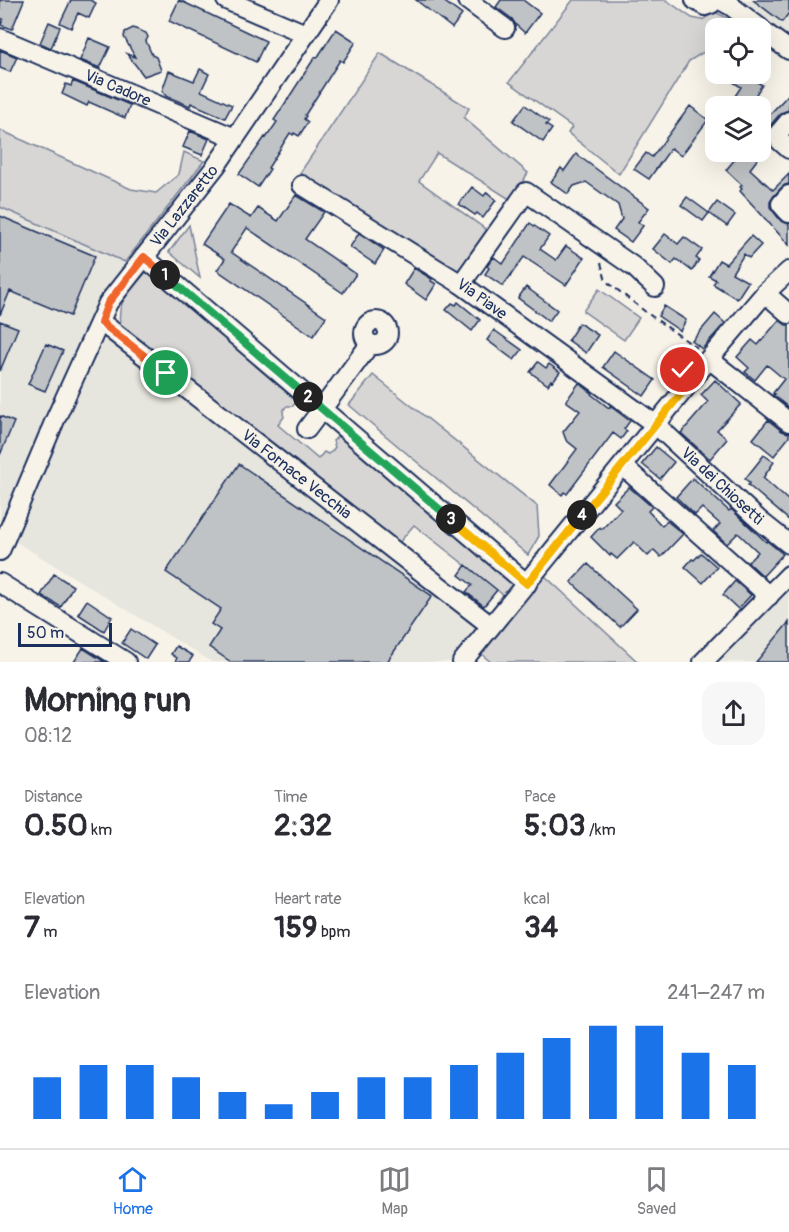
<!DOCTYPE html>
<html lang="en">
<head>
<meta charset="utf-8">
<style>
	body { margin:0; font-family:Pangolin,sans-serif; background:#f7f7f7; color:#2b2b33; height:100vh; display:flex; flex-direction:column; font-size:22px; white-space:nowrap }
	* { box-sizing:border-box; margin:0 }
	p { font-size:20px; color:#7c7c81 }
	.icon { flex:none; width:33px; height:33px; fill:none; stroke:currentColor; stroke-width:2; stroke-linecap:round; stroke-linejoin:round }
	.map { position:relative; height:662px; overflow:hidden }
	.details { display:flex; flex-direction:column; background:#fff; flex:1 }
	.details>* { flex:none }
	.buttons { position:absolute; left:705px; top:18px; display:grid; gap:12px }
	.buttons a { display:grid; place-items:center; width:66px; height:66px; border-radius:12px; background:#fff; box-shadow:0 6px 24px #0002; font-size:30px }
	.scale { position:absolute; left:18px; bottom:15px; width:94px; box-sizing:border-box; padding-left:6px; border:3px solid #1b2f5e; border-top:0; font-size:16px; line-height:21px; white-space:nowrap; color:#1b2f5e; -webkit-text-stroke:4px #f7f3e8; paint-order:stroke }
	.pin { position:absolute; display:grid; place-items:center; width:51px; height:51px; color:#fff; margin:-26px; border:3px solid #fff; border-radius:50%; box-shadow:0 2px 6px #0007 }
	.km { position:absolute; width:30px; height:30px; margin:-15px; border-radius:50%; background:#222; color:#fff; font-size:16px; line-height:30px; text-align:center }
	.round { display:grid; place-items:center; flex:none; width:63px; height:63px; border-radius:18px; background:#f7f7f7 }
	.headline { display:flex; align-items:center; justify-content:space-between; height:102px; padding:0 24px }
	h1 { font-size:33px; font-weight:700; line-height:45px }
	.stats { display:grid; grid-template-columns:repeat(3,1fr); gap:9px; height:102px; padding:6px 24px }
	.stats div { display:grid; align-content:center }
	.stats b { font-size:30px; font-weight:700 }
	.stats small { font-size:16px; font-weight:400 }
	.stats p { font-size:16px }
	.chart { height:168px; padding:12px 24px }
	.chart p { display:flex; justify-content:space-between }
	.chart svg { width:100%; height:108px; margin-top:6px; stroke:#1a73e8; stroke-width:6 }
	.tabs { display:flex; justify-content:space-around; align-items:center; height:84px; border-top:2px solid #e1e1e2; background:#fff; font-size:16px; color:#7c7c81 }
	.tabs a { display:grid; justify-items:center; gap:3px }
	.tabs .on { color:#1a73e8 }
	.map>svg:first-child { display:block }
</style>
</head>
<body>
<div class="map">
<svg width="789" height="662" viewBox="0 0 789 662">
	<rect width="100%" height="100%" fill="#f7f3e8"/>
	<filter id="ink" filterUnits="userSpaceOnUse"><feTurbulence type="fractalNoise" baseFrequency=".0167" numOctaves="2"/><feDisplacementMap in="SourceGraphic" scale="12" xChannelSelector="R" yChannelSelector="G"/><feConvolveMatrix kernelMatrix="1 2 1 2 8 2 1 2 1" color-interpolation-filters="sRGB"/></filter>
	<g filter="url(#ink)">
		<path fill="#e6e5de" d="M734,0H789V37L786,41Z
			M0,207L125,262L110,286L0,534Z
			M113,339L475,621L476,630L451,662H212L13,540L102,342Z
			M785,590L789,593V662H712Z"/>
		<path fill="#d7d6d4" stroke="#798299" stroke-width="1.5" d="M573,0H666L692,18L702,20L715,12L735,22L742,28H716L715,50L702,53L689,61L619,174L568,133L572,127L509,82Z
			M380,53L469,108L464,118L528,173L511,200L437,153L419,181L488,231L457,274L338,201L300,173Z
			M0,130L131,189L156,193L179,174L184,152L204,161L125,262L0,207Z
			M189,225L200,278L169,252Z
			M146,272L297,401L293,406H287C283,409 282,412 284,417L278,425L318,459L324,452L328,454L332,451L335,447L333,441L338,436L515,586L507,598L414,525L398,544L121,328C114,302 131,291 146,272Z
			M599,289L639,318L624,340L583,311Z
			M373,375L537,506L539,536L528,555L349,405Z
			M545,576L638,662H491L481,654Z"/>
		<path fill="#c0c3c5" stroke="#1b2f5e" stroke-width="1.5" d="M0,0H24L12,29L1,25L3,19L0,18Z
			M71,0H90L96,3L89,18L78,13L71,28L60,23Z
			M179,0L266,41L256,62L169,21Z
			M416,0H442L462,15L452,28Z
			M501,0H523L540,13L525,33L516,25L512,19L496,7Z
			M753,0H789V13L782,22Z
			M49,22L60,27L51,48L40,43Z
			M133,28L146,33L148,37L146,41L152,55L156,57L161,70L144,76L127,54L135,57L124,37L125,32Z
			M336,29L356,42L343,62L340,60L305,115L306,116L304,119L308,122L299,136L294,133L293,135L290,133L268,168L270,169L258,187L239,174L265,137L266,138L277,122L274,120L284,105L315,57L317,58Z
			M89,38L110,47L100,68L80,60Z
			M0,50L17,57L10,72L0,68Z
			M200,69L209,74L201,91L232,105L225,118L191,103L190,106L166,96L162,91L169,71L194,81Z
			M721,74H741L747,77L748,76L762,85L749,105L735,96L741,87Z
			M73,81L130,105L125,118L89,102L87,106L62,94L66,84L71,86Z
			M789,94V110L781,113L769,127L767,132L769,144L750,169L773,190L789,174V184L785,185L781,188L773,197L770,202V207L773,211L781,221L789,224V245L740,191L742,189L740,187L742,185L726,170L741,152H760V129L770,114Z
			M525,105L549,122L546,125L552,129L543,142L513,121Z
			M690,106L708,120L681,156L671,148L649,179L634,169L646,153L652,157Z
			M190,131L209,139L202,155L183,147Z
			M576,154L649,208L638,222L643,226L631,242L614,230L622,219L618,205L586,182L574,186L568,194L551,182L561,168L564,171Z
			M472,187L484,196L487,192L496,200L483,218L477,213L475,215L459,204Z
			M296,195L324,212L305,239L356,274L343,293L247,228L231,252L326,317L313,336L217,270L225,259L202,244L229,204L251,218L258,208L278,221Z
			M687,197L709,213L717,202L735,215L727,226L709,213L703,221L681,205Z
			M0,216L95,256L70,316L10,291L0,315Z
			M530,223L549,236L540,249L556,260L566,246L584,258L566,285L524,257L503,286L485,274L489,268L487,266L494,257L503,264Z
			M359,233L384,250L375,264L350,247Z
			M665,234L678,244L684,237L702,250L696,258L699,260L692,271L676,259L672,264L653,249Z
			M751,236L761,245L749,258L744,254L732,273L748,282L737,299L713,284L716,280L709,276L719,260L726,264Z
			M414,268L432,279L431,281L436,284L426,300L404,284Z
			M526,287L557,310L549,321L518,298Z
			M458,302L480,320L472,331L446,310L452,303L456,305Z
			M664,306L686,320L680,331L658,316Z
			M715,314L725,323L702,349L692,341Z
			M779,320L786,325H789V408L773,395L775,394L773,393L784,379L767,365L755,380L745,372L749,368L737,357L752,340L758,345Z
			M0,321L18,328L0,371Z
			M579,323L598,335L586,353L568,340Z
			M494,330L522,350L514,360L487,340Z
			M46,344L63,351L45,391L28,384Z
			M614,351L655,380L644,396L603,367Z
			M538,362L546,368L549,364L560,372L553,381L551,380L548,385L530,372Z
			M715,380L741,404L717,430L727,439L710,459L681,433L708,402L701,395Z
			M579,383L592,393L591,394L609,408L610,406L630,421L624,429L627,431L621,439L613,433L567,494L564,492L562,495L550,485L577,449L566,440L563,432L580,411L566,401Z
			M0,416L14,422L0,455Z
			M768,420L782,431L789,433V437L774,456L753,439Z
			M656,447L674,462L660,479L642,464Z
			M764,455L774,462L763,478L789,501V520L748,485L750,483L745,479Z
			M239,464L432,596L387,662H231L209,647L220,630L211,624L221,609L166,572Z
			M693,478L729,511L731,509L766,542L767,541L783,554L763,576L748,562L758,552L738,533L727,544L713,531L720,524L702,508L695,515L676,497Z
			M629,487L652,507L648,511L662,526L667,521L683,534L661,557L654,550L648,556L634,542L617,559L611,554L610,556L591,537L600,527L602,529L621,509L614,502Z
			M701,553L717,567L703,583L685,567L692,559L694,560Z
			M588,564L637,609L620,627L571,582Z
			M466,565L497,590L484,606L466,592L472,585L459,575Z
			M54,574L73,586L61,607L41,595Z
			M735,581L751,595L738,609L723,595Z
			M87,600L112,617L104,631L78,614Z
			M789,622V662H756Z
			M131,629L155,645L146,659L122,643Z
			M176,646L193,656L189,662H175L177,658L171,654Z
			M83,648L105,662H74Z"/>
		<g fill="none" stroke-linecap="round" stroke-linejoin="round">
			<g stroke="#1b2f5e" stroke-width="22">
				<g id="minor">
					<path d="M226,0L306,34"/>
					<path d="M467,0L505,28"/>
					<path d="M695,0L705,6L711,4L712,0"/>
					<path d="M720,0L731,6L760,28"/>
					<path d="M760,29L789,50"/>
					<path id="s1" d="M0,38L235,138"/>
					<path d="M789,121L778,134L780,141L789,149"/>
					<path id="s2" d="M302,185L461,284L656,425L759,520L789,544"/>
					<path d="M789,195L781,204L789,213"/>
					<path d="M144,257L527,584"/>
					<path d="M461,284L526,192L634,267L655,287"/>
					<path d="M765,293L789,314"/>
					<circle cx="376" cy="333" r="12"/>
					<path id="s3" d="M101,322L491,626"/>
					<path d="M709,359L789,422"/>
					<path d="M307,429L322,409L370,344"/>
					<path d="M623,466L769,596"/>
					<path id="s4" d="M0,551L55,420L108,303L216,166L329,0"/>
					<path d="M0,583L126,662"/>
					<path d="M462,662L709,359L765,293L789,271"/>
					<path d="M703,662L789,575"/>
				</g>
			</g>
			<path stroke="#1b2f5e" stroke-width="2" stroke-dasharray="6 4.5" stroke-linecap="butt" d="M601,263L606,281L647,313L697,348"/>
			<use href="#minor" stroke="#f7f3e8" stroke-width="18"/>
		</g>
	</g>
	<g fill="none" stroke-linecap="round" stroke-linejoin="round" filter="url(#ink)">
		<g stroke="#fff" stroke-width="12">
			<path id="split-1" d="M165,275L144,257L108,303L101,322L166,373"/>
		</g>
		<g stroke="#fff" stroke-width="12">
			<path id="split-2" d="M165,275L308,397"/>
		</g>
		<g stroke="#fff" stroke-width="12">
			<path id="split-3" d="M308,397L451,519"/>
		</g>
		<g stroke="#fff" stroke-width="12">
			<path id="split-4" d="M451,519L527,584L582,515"/>
		</g>
		<g stroke="#fff" stroke-width="12">
			<path id="split-5" d="M582,515L693,379L683,370"/>
		</g>
		<use href="#split-1" stroke="#f0652b" stroke-width="8"/>
		<use href="#split-2" stroke="#22a559" stroke-width="8"/>
		<use href="#split-3" stroke="#22a559" stroke-width="8"/>
		<use href="#split-4" stroke="#f5b400" stroke-width="8"/>
		<use href="#split-5" stroke="#f5b400" stroke-width="8"/>
	</g>
	<g text-anchor="middle" dominant-baseline="central" stroke-width="5" stroke-linejoin="round" paint-order="stroke">
		<g font-size="16" fill="#1b2f5e" stroke="#f7f3e8">
			<text stroke="none"><textPath href="#s1" startOffset="128">Via Cadore</textPath></text>
			<text stroke="none"><textPath href="#s4" startOffset="394">Via Lazzaretto</textPath></text>
			<text stroke="none"><textPath href="#s2" startOffset="213">Via Piave</textPath></text>
			<text stroke="none"><textPath href="#s3" startOffset="248">Via Fornace Vecchia</textPath></text>
			<text stroke="none"><textPath href="#s2" startOffset="518">Via dei Chiosetti</textPath></text>
		</g>
	</g>
</svg>
<div class="buttons">
<a><svg class="icon" aria-label="locate" viewBox="0 0 24 24"><circle cx="12" cy="12" r="6"/><path d="M12 2v4M12 18v4M2 12h4M18 12h4"/></svg></a>
<a><svg class="icon" aria-label="layers" viewBox="0 0 24 24"><path d="M12 4l9 5-9 5-9-5zM3 14l9 5 9-5"/></svg></a>
</div>
<div class="scale">50 m</div>
<div class="pin" style="left:166px;top:373px;background:#1e9e55"><svg class="icon" aria-label="arrive" viewBox="0 0 24 24"><path d="M6 21V4h12l-3 4 3 4H6"/></svg></div>
<div class="pin" style="left:683px;top:370px;background:#d93025"><svg class="icon" aria-label="check" viewBox="0 0 24 24"><path d="M5 12l5 5 9-10"/></svg></div>
<b class="km" style="left:165px;top:275px">1</b>
<b class="km" style="left:308px;top:397px">2</b>
<b class="km" style="left:451px;top:519px">3</b>
<b class="km" style="left:582px;top:515px">4</b>
</div>
<section class="details">
<div class="headline"><div><h1>Morning run</h1><p>08:12</p></div><a class="round"><svg class="icon" aria-label="share" viewBox="0 0 24 24"><path d="M12 15V3M7 8l5-5 5 5M5 13v7h14v-7"/></svg></a></div>
<div class="stats">
<div><p>Distance</p><b>0.50<small> km</small></b></div>
<div><p>Time</p><b>2:32</b></div>
<div><p>Pace</p><b>5:03<small> /km</small></b></div>
</div>
<div class="stats">
<div><p>Elevation</p><b>7<small> m</small></b></div>
<div><p>Heart rate</p><b>159<small> bpm</small></b></div>
<div><p>kcal</p><b>34</b></div>
</div>
<div class="chart"><p><span>Elevation</span>241–247 m</p>
<svg viewBox="0 0 160 44" preserveAspectRatio="none"><path d="M5 44V27M15 44V22M25 44V22M35 44V27M45 44V33M55 44V38M65 44V33M75 44V27M85 44V27M95 44V22M105 44V17M115 44V11M125 44V6M135 44V6M145 44V17M155 44V22"/></svg>
</div>
</section>
<nav class="tabs">
<a class="on"><svg class="icon" aria-label="home" viewBox="0 0 24 24"><path d="M3 11l9-7 9 7M6 9v11h12V9"/></svg>Home</a>
<a><svg class="icon" aria-label="map" viewBox="0 0 24 24"><path d="M3 6l6-2 6 2 6-2v14l-6 2-6-2-6 2zM9 4v14M15 6v14"/></svg>Map</a>
<a><svg class="icon" aria-label="saved" viewBox="0 0 24 24"><path d="M7 4h10v16l-5-4-5 4z"/></svg>Saved</a>
</nav>
</body>
</html>
